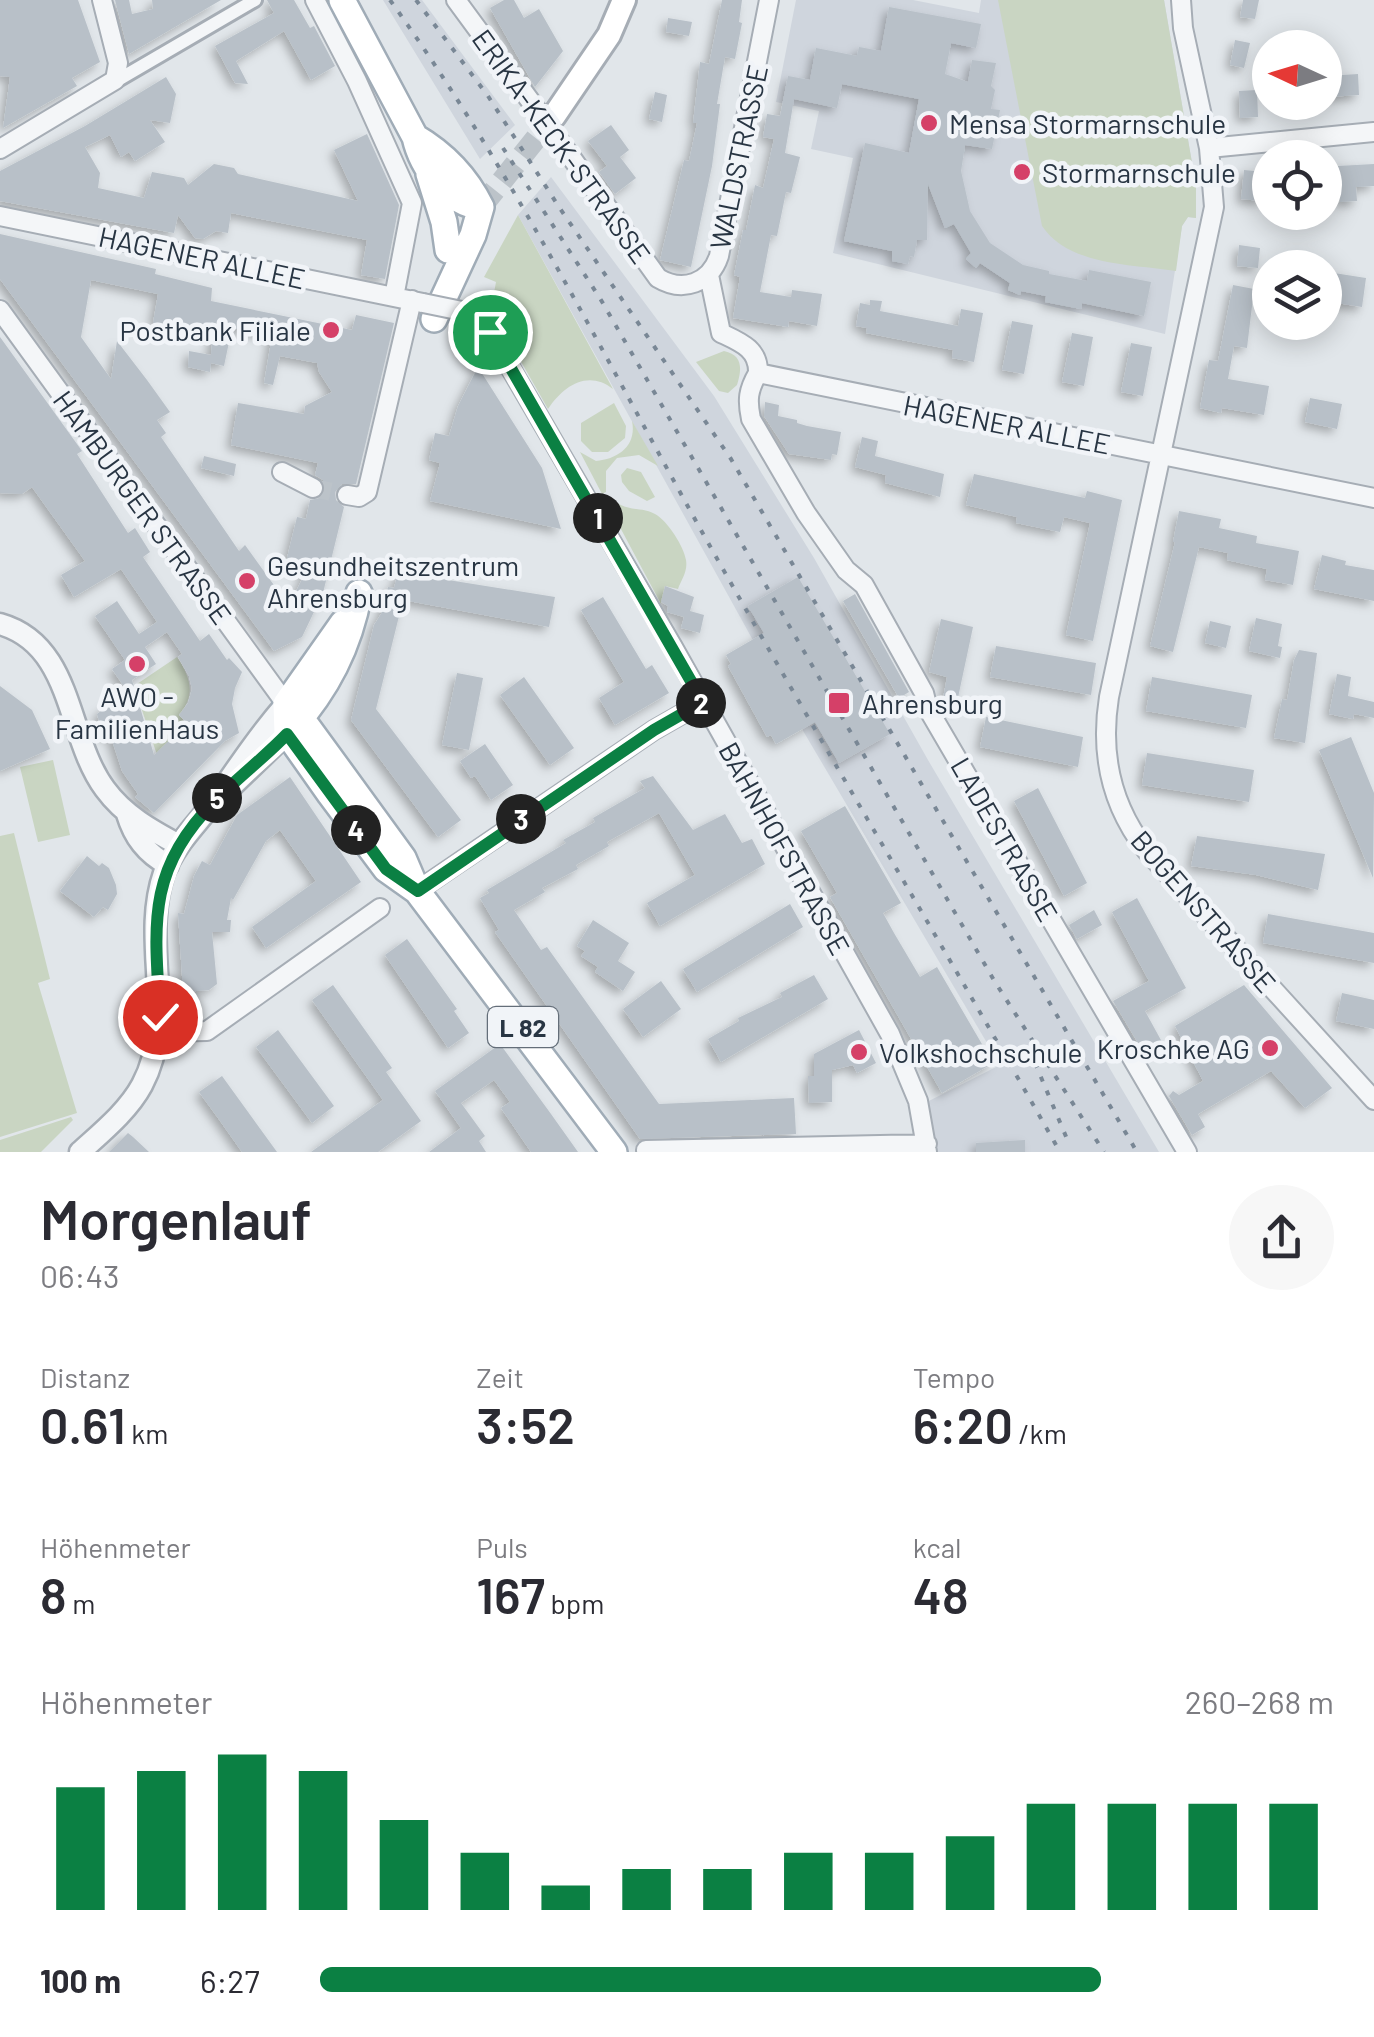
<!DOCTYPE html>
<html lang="de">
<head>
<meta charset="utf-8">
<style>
	body { margin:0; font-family:Barlow,sans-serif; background:#f7f7f7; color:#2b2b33; height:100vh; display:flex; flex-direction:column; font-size:38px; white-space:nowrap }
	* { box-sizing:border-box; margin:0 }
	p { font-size:32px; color:#7c7c81 }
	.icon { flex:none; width:55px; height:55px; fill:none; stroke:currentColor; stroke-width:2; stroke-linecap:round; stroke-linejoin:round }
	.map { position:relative; height:1152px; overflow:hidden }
	.side { display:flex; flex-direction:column; background:#fff; flex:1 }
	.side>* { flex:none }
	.needle { width:65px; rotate:274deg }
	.tools { position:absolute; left:1252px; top:30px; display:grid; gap:20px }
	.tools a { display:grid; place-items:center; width:90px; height:90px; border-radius:50%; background:#fff; box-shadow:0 5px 25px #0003; font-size:50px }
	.pin { position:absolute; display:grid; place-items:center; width:85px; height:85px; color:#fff; margin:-42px; border:5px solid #fff; border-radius:50%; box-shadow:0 2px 10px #0007 }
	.km { position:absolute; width:50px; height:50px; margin:-25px; border-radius:50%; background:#222; color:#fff; font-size:28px; line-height:50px; text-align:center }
	.round { display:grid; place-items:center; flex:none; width:105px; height:105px; border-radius:52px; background:#f7f7f7 }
	.headline { display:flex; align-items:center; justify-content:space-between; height:170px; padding:0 40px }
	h1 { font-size:55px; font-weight:600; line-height:75px }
	.figures { display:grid; grid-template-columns:repeat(3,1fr); gap:15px; height:170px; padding:10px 40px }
	.figures div { display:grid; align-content:center }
	.figures b { font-size:50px; font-weight:600 }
	.figures small { font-size:28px; font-weight:400 }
	.figures p { font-size:28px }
	.chart { height:280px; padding:20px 40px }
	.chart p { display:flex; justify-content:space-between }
	.chart svg { width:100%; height:180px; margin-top:10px; stroke:#0b8043; stroke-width:6 }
	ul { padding:0 40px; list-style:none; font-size:32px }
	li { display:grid; grid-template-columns:160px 120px 1fr; align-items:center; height:75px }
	li i { height:25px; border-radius:12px; background:#0b8043 }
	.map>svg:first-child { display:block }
</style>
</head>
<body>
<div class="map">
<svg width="1374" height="1152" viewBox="0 0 1374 1152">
	<defs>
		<filter id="shadow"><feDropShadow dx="-4.5" dy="4.5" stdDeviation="5" flood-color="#0004"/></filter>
	</defs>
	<rect width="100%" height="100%" fill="#e1e6ea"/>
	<path fill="#cfd5dd" d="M383,0H422L515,125L480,159Z
		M796,0H913L979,13L981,0H1164L1196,186V218L1188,217L1182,226L1165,334L833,253L853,158L811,149L819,111L776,102Z
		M551,177L714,396L814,558L928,760L1159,1152H926L911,1110L1000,1065L802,729L518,215Z"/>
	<path fill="#c9d5c2" d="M998,0H1164L1196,186V218L1188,217L1182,226L1176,271C1132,264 1069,266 1042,226Z
		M518,215L613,389C588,369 563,386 548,409L491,309L496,282L484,277Z
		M724,351C743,355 742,369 737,385L728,393L719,391L696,362Z
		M614,403L626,426L625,438L608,452H592L581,441V423Z
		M632,421L658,466L639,455L617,458L606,471V492L602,494L580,452L596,461C619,459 637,445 632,421Z
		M627,468L641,472L655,497L647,501L629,491L622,482L621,475Z
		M612,499C628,513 641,506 655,514C668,521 684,547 686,560C688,572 681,580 678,589L665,586L661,604L607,503Z
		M177,657C191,678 196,695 179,715L188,725L181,728L157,755L134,686Z
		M53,760L70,835L38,842L20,767Z
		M14,833L50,979L38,983L77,1113L0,1137V836Z
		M71,1117L73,1120L41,1152H0V1140Z"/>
	<path fill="#b8c0c8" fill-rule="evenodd" filter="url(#shadow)" d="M0,0H78L100,62L72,78L77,86L3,128L10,77L0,76Z
		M115,0H129L132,14L153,9L152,0H221L129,54Z
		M267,0H294L310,28L314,26L335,66L311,80L284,31L236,61L248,84L235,83L215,46L274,13Z
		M504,0H514L524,18L539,9L563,51L535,87L490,8Z
		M722,0H742L739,22L742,23L735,59L725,57L717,104H720L712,166L691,267L660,260L684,160L689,161L697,123H693L700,62L709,64Z
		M1243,0H1259L1255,19L1240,17Z
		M889,7L981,24L976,48L951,43L945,74L968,82L972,60L996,63L991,86L995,90L991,109L1000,110L992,149L965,145L961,171L970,211L990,243L1023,265L1049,271V274L1087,281L1089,270L1151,282L1144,316L1082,303L1081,309L1045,302L1046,296L1021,291L1020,295L1008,290L1010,283L980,263L976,268L966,259L971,253L954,224L945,228L928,184L927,240H917L914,257L910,256L908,264L892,261V251L844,241L865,143L909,153L919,99L842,84L837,108L794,99L785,153L800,157L791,193L786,192L777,236L771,235L760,292L791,297L792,290L822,294L817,326L789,321L788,327L733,318L740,277L734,275L743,230H746L755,185L763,188L774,139L763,137L767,114L780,116L788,76L810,80L816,48L857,56L859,47L881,51Z
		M668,18L692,22L689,36L666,32Z
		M1235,40L1250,43L1244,68L1230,65Z
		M1358,74L1359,95L1328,97L1327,76Z
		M166,77L176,94L170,123L150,120L165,142L135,161L129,152L121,157L110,135L85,147L100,173L98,188L144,198L152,172L184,178L188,185L214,164L234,168L238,174L358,201L334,150L367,134L399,205L385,279L361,275L367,240L231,213L228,233L216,231L203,239L195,238L178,215L174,233L0,201V171L85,126Z
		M1257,90L1258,117L1240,118L1239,91Z
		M655,92L667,95L662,122L649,119Z
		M611,125L629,150L620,157L636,178L615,194L599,172L607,166L588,141Z
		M1374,164V186L1356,187L1357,201L1340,202L1338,166Z
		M1244,170L1265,172L1262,201L1241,199Z
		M0,234L156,269L155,274L212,288L211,301L352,330L356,315L394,323L356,484H342L335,492L336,500L344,507L323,593L302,637L274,651L0,279ZM91,280L158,294L153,323L175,328L177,322L213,330L211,355L189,351L188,367L210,372L211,363L224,366L232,328L272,336L264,383L273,385L280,356L317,363L319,372L332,392L305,406L304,414L238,403L231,445L318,463L315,475L323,480L325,488L320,498L310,500L306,519L297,517L285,566L306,571L289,606L245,545L239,551L161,437L166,433L157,420L170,412L147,380L117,341L111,379L81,337Z
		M1239,245L1260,248L1258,268L1237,266Z
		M1334,273L1366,278L1362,307L1330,302Z
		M1233,285L1254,289L1247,348L1234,346L1228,379L1269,386L1264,415L1222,408L1221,413L1200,408L1209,360L1218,361Z
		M870,300L882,301L880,311L958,326L961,309L983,313L974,362L952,358L953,350L866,333L867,328L856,326L860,303L870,305Z
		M1012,321L1033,325L1024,374L1002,370Z
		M1072,333L1093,337L1084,386L1062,382Z
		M0,337L82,451L77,454L128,533L135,528L150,552L143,557L200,641L209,634L227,660L229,658L242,672L235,688L232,704L239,733L225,741L154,813L135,797L138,794L122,771L110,734L103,736L97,714L127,691L112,669L125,660L95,616L117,601L139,634L157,622L121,569L74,597L61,575L85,561L32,487L22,494L0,493ZM167,632L182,654L178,657L189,676L192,689L188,703L179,715L187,723L154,755L132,680L156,664L145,647Z
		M1131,343L1152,347L1143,396L1121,392Z
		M478,367L542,468L561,529L430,501L440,463L429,460L435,433L449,436L458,406Z
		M1310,398L1342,404L1337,429L1305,422Z
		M765,402L779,405L778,416L797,420V423L807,426L841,432L837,455L832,454L831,460L789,454L764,416Z
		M862,437L878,441L875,456L944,474L940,497L885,483L886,475L855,467Z
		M204,456L236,464L234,476L201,468Z
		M974,474L1085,498L1087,491L1122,500L1093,641L1066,635L1090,523L1064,517L1060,532L1016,523L1017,517L966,505Z
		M1179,511L1221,519L1219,528L1257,536L1256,543L1299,551L1293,585L1265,580L1267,569L1227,560L1228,553L1199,547L1173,652L1150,646L1175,542H1173Z
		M1322,555L1346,561L1345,565L1374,570V601L1314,589Z
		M398,572L555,597L549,627L403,600L376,709L461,820L438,837L351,720L374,625L381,614L388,587L394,588Z
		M798,577L890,734L839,763L815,722L776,744L771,735L767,737L728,666L731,664L726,655L764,633L748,606Z
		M665,586L694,597L690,611L704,615L700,633L681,628L684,617L667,612L668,606L661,602Z
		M855,594L909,692L899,698L843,601Z
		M603,597L646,669L652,665L669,693L615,725L599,698L624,682L581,610Z
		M1256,618L1282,624L1278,646L1282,647L1280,658L1249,651Z
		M941,619L973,627L956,707L942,704L947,677L929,672Z
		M1210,621L1231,626L1226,648L1205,643Z
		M996,646L1096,663L1091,695L990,677Z
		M1299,650L1317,653L1305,743L1274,738L1282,699L1287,700L1294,660Z
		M457,673L483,678L469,750L442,745Z
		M1337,674L1351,677L1348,696L1374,702V718L1354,714L1353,719L1329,714Z
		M524,677L574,748L550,765L500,695Z
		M1152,677L1252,695L1246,728L1146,711Z
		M0,686L32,710L50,749L0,771Z
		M986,717L1083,737L1078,767L980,747Z
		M1351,737L1374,793L1373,878L1319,750Z
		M485,744L513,785L491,800L475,776L471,778L460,761Z
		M1147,753L1254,770L1249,802L1142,785Z
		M653,776L693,830L725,814L742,843L752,839L765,864L660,926L647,903L695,875L659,813L607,842L609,846L576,865L578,869L542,888L545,892L514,910L541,950L547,947L659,1104L794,1098L796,1134L640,1139L495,932L499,930L480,898L489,893L487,890L566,843L563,840L595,822L593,818L645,788L640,781Z
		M290,777L361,882L266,948L252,927L316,881L280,830L266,841L233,900L231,898L227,920H231L230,932H212L217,984L209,990L183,992L178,913L184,914L194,876L202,861L210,865L237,815Z
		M1038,788L1087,883L1064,896L1014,801Z
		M845,806L901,903L883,913L894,933L920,977L937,967L993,1063L942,1093L830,897L837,893L801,831Z
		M1197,836L1325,854L1318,890L1256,875L1191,866Z
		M87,856L99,866L102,863L109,868L116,885L117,894L108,910L103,907L94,917L60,891Z
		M1137,898L1186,988L1145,1011L1162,1042L1144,1053L1113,1001L1149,981L1112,912Z
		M790,904L803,927L697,992L683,969Z
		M1094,910L1102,925L1077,939L1069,925Z
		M1268,914L1374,933V963L1263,943Z
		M593,920L629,943L618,961L635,972L623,991L595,972L598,967L581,956L585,951L577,946Z
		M407,939L457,1009L454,1011L469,1033L448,1048L385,955Z
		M814,975L828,999L721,1062L708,1039L739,1021L738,1018L782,997L780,993Z
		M661,981L681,1009L643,1037L623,1009Z
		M333,985L392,1068L386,1072L421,1121L378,1152H311L383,1100L312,1000Z
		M1244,985L1332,1088L1305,1108L1271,1071L1198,1114L1205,1127L1192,1135L1169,1096L1173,1091L1179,1095L1203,1081L1175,1026Z
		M1342,993L1374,1000V1029L1336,1021Z
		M278,1030L334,1106L312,1123L256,1047Z
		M859,1030L876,1063L857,1073L853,1065L832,1070V1102L809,1103L808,1076H814V1054Z
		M500,1044L551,1114L578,1152H531L501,1108L510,1102L494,1080L461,1103L485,1136L479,1141L486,1152H429L461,1128L435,1091Z
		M222,1076L277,1152H242L218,1118L199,1092Z
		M128,1133L133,1137L149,1152H109Z
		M1025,1140V1152H976V1143Z"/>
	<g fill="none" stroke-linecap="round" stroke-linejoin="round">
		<path stroke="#bcc3c9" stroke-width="18" stroke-dasharray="18 9" stroke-linecap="butt" d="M313,488L347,495"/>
		<path stroke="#bcc3c9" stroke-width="22" stroke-dasharray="22 11" stroke-linecap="butt" d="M481,207L554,116"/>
		<g stroke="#a6adb5" stroke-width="18">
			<path id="pedestrian" d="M111,84L255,0"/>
		</g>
		<g stroke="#a6adb5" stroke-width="22">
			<path id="minor" d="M315,0L357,81L412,203L394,297
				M456,0L534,106
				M1181,0L1183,28L1209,148L1214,207L1109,697C1100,753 1111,805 1146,850L1374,1100
				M1209,148L1374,132
				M0,149L115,80L118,63L102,0
				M566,150L658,278C683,293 710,283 719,256L769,0
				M0,216L423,303
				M709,275L721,333C740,342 759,349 758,373
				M0,310L286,704
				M462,311L480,320L490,333L673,647L890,1034L918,1101L927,1152
				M758,373C748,390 747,400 751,419L806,513L846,570L864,585L924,693L928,709L1187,1152
				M758,373L1374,498
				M282,472L313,488
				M347,495L359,497L367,492L412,300
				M417,891L654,730L703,702
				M159,1032L207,1031L380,908
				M646,1150L927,1144"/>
		</g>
		<g stroke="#a6adb5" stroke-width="25">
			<path id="tertiary" d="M0,624C74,645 66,737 105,789C124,815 151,830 179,845
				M232,786L287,733
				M127,814C134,837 146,853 168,865
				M80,1152C102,1132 128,1111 142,1085C178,1018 140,942 164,873C175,843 200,822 217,797C239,765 260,734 286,704"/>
		</g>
		<g stroke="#a6adb5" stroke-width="28">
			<path id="secondary" d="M554,116L609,35L624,0"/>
		</g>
		<g stroke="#a0acb7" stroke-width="30">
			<path id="primary" d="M342,0L415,137C422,168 448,203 481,207
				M415,137C444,154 466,177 481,207L473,235L434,319
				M429,174L444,222L448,250
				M286,704L301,718L403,858L417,891L614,1152
				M286,704L287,733L330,794L386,869L417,891
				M286,704L343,623
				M291,730C327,689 349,647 359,593"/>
		</g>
		<use href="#pedestrian" stroke="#f4f6f8" stroke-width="12"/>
		<use href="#minor" stroke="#f4f6f8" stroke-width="18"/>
		<use href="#tertiary" stroke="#f4f6f8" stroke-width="20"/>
		<use href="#secondary" stroke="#fff" stroke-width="22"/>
		<use href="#primary" stroke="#fff" stroke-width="25"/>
		<path stroke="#798795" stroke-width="4" stroke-dasharray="5 10" stroke-linecap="butt" d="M390,0C515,174 610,369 715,555C828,755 947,952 1060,1152
			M416,0L488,96L559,207L731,459L1137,1152
			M503,148L601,300L995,982L1104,1152
			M1035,1063L1070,1146"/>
		<g stroke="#a6adb5" stroke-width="22" stroke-linecap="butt">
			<path id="minor-bridge" d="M534,106L566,150
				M423,303L462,311"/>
		</g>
		<use href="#minor-bridge" stroke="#f4f6f8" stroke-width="18"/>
	</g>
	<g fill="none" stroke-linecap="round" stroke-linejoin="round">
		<g stroke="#fff" stroke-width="20">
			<path id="route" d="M160,1017C155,928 145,871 214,802C237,778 264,758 287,734L386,869L418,891L654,730L703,702L490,332"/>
		</g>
		<use href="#route" stroke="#0b8043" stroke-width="12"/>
	</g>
	<g fill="#d54068" stroke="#f1f4f8" stroke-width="4">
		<circle cx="929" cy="123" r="10"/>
		<circle cx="1022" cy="172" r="10"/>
		<circle cx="331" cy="330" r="10"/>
		<circle cx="247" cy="581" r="10"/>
		<circle cx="137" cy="664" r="10"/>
		<rect x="827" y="691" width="24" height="24" rx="5"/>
		<circle cx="1270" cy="1048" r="10"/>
		<circle cx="859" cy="1052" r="10"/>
	</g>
	<g text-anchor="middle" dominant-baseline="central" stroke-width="9" stroke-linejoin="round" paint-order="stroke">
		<rect fill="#f1f4f8" stroke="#646e79" stroke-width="2.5" x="488" y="1007" width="70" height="40" rx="8"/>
		<g font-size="25" font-weight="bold" fill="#283543">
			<text x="523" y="1027">L 82</text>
		</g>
		<g font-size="28" fill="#283543" stroke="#f1f4f8" text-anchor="start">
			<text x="949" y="123">Mensa Stormarnschule</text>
			<text x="1042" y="172">Stormarnschule</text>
			<text x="311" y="330" text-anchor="end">Postbank Filiale</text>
			<text x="267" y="565">Gesundheitszentrum<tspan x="267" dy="32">Ahrensburg</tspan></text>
			<text x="137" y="696" text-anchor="middle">AWO -<tspan x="137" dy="32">FamilienHaus</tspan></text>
			<text x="862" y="703">Ahrensburg</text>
			<text x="1250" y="1048" text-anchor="end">Kroschke AG</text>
			<text x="879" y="1052">Volkshochschule</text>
		</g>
		<g font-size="28" fill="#283543" stroke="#f1f4f8">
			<text transform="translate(562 146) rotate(54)">ERIKA-KECK-STRASSE</text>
			<text transform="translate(738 157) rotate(-78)">WALDSTRASSE</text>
			<text transform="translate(202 257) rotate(12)">HAGENER ALLEE</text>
			<text transform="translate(1007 424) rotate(11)">HAGENER ALLEE</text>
			<text transform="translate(143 507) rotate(54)">HAMBURGER STRASSE</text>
			<text transform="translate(1005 839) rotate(60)">LADESTRASSE</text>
			<text transform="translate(785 848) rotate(61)">BAHNHOFSTRASSE</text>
			<text transform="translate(1204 911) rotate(49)">BOGENSTRASSE</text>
		</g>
	</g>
</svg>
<div class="tools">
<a><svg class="needle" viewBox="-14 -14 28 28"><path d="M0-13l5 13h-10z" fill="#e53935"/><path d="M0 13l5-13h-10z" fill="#7c7c81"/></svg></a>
<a><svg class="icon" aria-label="locate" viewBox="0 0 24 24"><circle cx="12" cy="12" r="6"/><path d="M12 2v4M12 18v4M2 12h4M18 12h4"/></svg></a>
<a><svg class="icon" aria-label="layers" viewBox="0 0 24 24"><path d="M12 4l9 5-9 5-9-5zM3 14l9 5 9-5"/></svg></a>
</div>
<div class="pin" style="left:490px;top:332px;background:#1e9e55"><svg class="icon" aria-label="arrive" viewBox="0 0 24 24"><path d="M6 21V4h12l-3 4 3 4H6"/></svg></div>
<div class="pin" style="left:160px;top:1017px;background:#d93025"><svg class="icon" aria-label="check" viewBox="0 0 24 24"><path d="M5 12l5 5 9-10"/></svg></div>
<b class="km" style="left:598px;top:518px">1</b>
<b class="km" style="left:701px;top:703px">2</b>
<b class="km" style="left:521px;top:819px">3</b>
<b class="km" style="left:356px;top:830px">4</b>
<b class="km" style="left:217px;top:798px">5</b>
</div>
<section class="side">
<div class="headline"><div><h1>Morgenlauf</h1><p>06:43</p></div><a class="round"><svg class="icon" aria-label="share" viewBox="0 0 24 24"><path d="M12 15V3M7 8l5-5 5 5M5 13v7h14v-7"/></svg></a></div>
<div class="figures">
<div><p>Distanz</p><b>0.61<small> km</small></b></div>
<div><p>Zeit</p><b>3:52</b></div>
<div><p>Tempo</p><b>6:20<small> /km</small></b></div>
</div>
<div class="figures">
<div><p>Höhenmeter</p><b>8<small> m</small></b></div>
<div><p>Puls</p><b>167<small> bpm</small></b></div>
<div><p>kcal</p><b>48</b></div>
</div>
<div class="chart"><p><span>Höhenmeter</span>260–268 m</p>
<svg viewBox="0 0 160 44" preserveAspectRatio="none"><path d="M5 44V14M15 44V10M25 44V6M35 44V10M45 44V22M55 44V30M65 44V38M75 44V34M85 44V34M95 44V30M105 44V30M115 44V26M125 44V18M135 44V18M145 44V18M155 44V18"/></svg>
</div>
<ul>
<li><b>100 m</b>6:27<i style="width:77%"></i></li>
</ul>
</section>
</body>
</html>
